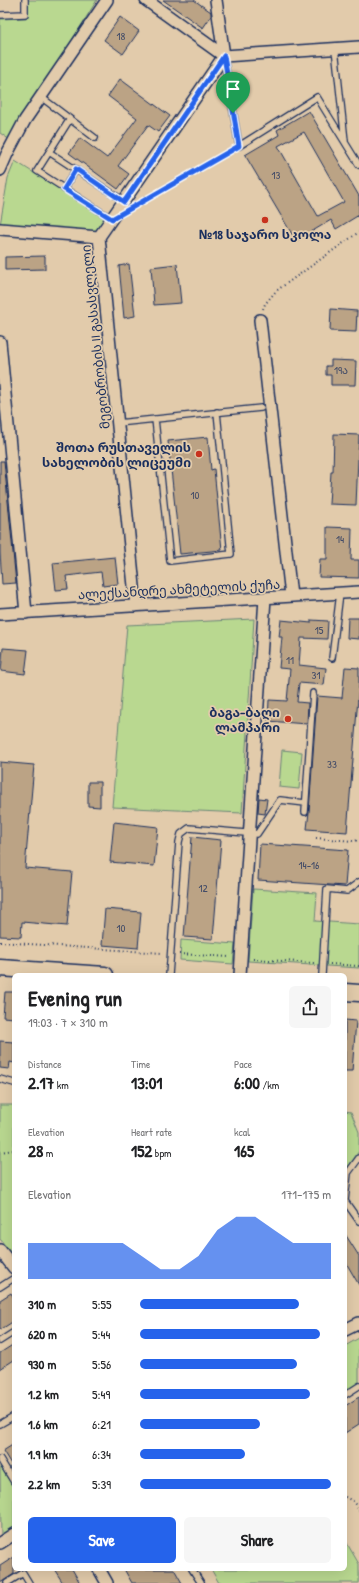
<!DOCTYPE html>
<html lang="en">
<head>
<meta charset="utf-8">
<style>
	body { margin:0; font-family:"Patrick Hand","Noto Sans Georgian",sans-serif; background:#f6f6f6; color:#202124; height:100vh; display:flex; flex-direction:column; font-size:15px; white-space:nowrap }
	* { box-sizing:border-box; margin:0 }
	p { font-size:13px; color:#757577 }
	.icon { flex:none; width:22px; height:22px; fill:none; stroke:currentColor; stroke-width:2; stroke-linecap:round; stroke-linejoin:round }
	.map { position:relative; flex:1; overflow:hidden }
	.sheet { position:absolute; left:12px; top:973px; width:335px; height:598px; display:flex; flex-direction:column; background:#fff; border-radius:6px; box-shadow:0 4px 16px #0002 }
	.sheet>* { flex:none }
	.pin { position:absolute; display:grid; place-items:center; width:34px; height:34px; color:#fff; margin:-41px -17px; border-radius:50% 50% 50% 0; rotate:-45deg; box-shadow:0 0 4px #0007 }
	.pin .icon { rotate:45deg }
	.round { display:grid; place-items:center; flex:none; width:42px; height:42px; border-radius:6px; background:#f6f6f6 }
	.summary { display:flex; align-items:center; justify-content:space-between; height:68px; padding:0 16px }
	h1 { font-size:22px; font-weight:700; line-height:30px }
	.figures { display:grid; grid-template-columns:repeat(3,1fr); gap:6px; height:68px; padding:4px 16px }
	.figures div { display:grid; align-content:center }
	.figures b { font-size:17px; font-weight:700 }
	.figures small { font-size:11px; font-weight:400 }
	.figures p { font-size:11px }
	.chart { height:112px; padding:8px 16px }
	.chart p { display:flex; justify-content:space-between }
	.chart svg { width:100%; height:72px; margin-top:4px; fill:#2563eb; opacity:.7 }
	.button { display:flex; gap:8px; margin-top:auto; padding:8px 16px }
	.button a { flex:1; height:46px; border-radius:6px; background:#2563eb; color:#fff; font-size:16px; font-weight:700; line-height:46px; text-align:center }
	.button a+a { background:#f6f6f6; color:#202124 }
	ul { padding:0 16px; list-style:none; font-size:13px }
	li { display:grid; grid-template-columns:64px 48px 1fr; align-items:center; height:30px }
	li i { height:10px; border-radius:5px; background:#2563eb }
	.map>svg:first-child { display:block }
</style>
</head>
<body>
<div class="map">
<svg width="359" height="1583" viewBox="0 0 359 1583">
	<rect width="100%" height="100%" fill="#e2cbab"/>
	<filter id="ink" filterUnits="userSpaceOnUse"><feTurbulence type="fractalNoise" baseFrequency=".025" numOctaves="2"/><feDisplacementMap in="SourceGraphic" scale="8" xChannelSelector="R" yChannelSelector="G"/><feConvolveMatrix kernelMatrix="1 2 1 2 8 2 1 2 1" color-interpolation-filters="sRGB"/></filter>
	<g filter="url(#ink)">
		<path fill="#b9d890" stroke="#6a8477" d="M26,0H97L10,140L0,133V19L26,18Z
			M15,161L107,219L95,234L0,225L8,178Z
			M254,619L242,813L112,807L127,625Z
			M282,750L302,752L299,789L279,787Z
			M253,889L317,893L315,921L359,924V968L248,961Z
			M181,940L235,944L233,964L180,960Z
			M0,1105H14V1257L0,1239Z
			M345,1111L351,1112L359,1132V1151L345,1171Z
			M359,1338V1383L345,1392V1346Z
			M0,1466L12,1485H14V1528L1,1537Z
			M345,1540L359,1564V1583H219L211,1569H345Z"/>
		<path fill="#bba385" stroke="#1b2f5e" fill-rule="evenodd" d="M163,0H194L211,12V16L203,28Z
			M120,17L139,31L123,54L104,40Z
			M120,79L170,116L158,132L148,125L118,166L129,174L118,189L69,153L80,138L107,158L137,118L108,96Z
			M309,111L359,196V215L336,229L331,220L296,241L245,155L279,135L277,130ZM304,132L344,202L318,216L278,146Z
			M45,256V269L5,270V257Z
			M129,264L135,316L124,318L119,266Z
			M177,264L181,303L154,305L151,267Z
			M331,309L357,311L356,332L330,331Z
			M331,360L356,361L355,385H331V375H326V366H331Z
			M334,434L359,435L356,505L329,504L331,472H333Z
			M208,437L211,470L214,469L222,550L180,554L168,441Z
			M0,461H4L16,583L2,584L0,552Z
			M327,527L352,528L351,560H359V578L319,577L320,559H327Z
			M115,557L118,584L103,586L101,572L66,576L68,589L56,590L53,563Z
			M348,618H359V639L347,638Z
			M281,620L311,623V620L328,621L327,639L301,638L299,665L326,668L324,685L299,683L297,702L308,703L307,724L268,721L269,700L287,701L290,669L279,668L282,637H279Z
			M3,648L28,650L25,674L1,671Z
			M345,667L359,668V686L347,832L307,829L309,812L317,696L342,698Z
			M0,762L34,765L25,868L72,872L67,926L22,922L21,937L0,936Z
			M88,782H100V807L88,806Z
			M259,798L267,799L265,814L258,813Z
			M114,822L158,827L154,866L110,862Z
			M192,837L221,840L213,939L184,937Z
			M260,844L348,850L345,886L258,880Z
			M105,909L141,912L138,948L102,945Z
			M5,992H14V1018L3,1017Z
			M345,1020L356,1021L352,1071H345Z
			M0,1041L14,1042V1063L10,1062L9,1069L0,1068Z
			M345,1234L359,1256V1285L345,1261Z
			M11,1293L14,1298V1321L0,1330V1300Z
			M14,1344V1360L0,1369V1353Z
			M359,1397V1424L345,1433V1406Z
			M14,1444V1469L3,1451Z
			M14,1557V1574L0,1583V1566Z
			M54,1569H72L80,1583H63Z
			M124,1569H174L182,1583H132Z"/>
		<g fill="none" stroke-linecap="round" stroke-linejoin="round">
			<g stroke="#1b2f5e" stroke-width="8">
				<path id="lane" d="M0,15L25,14V0
					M335,48L345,141
					M224,57L239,146L317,97L359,165
					M41,97L95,138
					M70,119L37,171L112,219
					M49,152L124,201
					M64,189L76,169
					M155,419L170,561L231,554L217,412
					M118,423L261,408
					M332,658L340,593
					M305,812L313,693
					M169,975L179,842L181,834L189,828L257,834L280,800L305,803
					M322,975L327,889L347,891L359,882
					M0,1079L14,1083
					M359,1158L348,1173L345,1201L359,1221
					M0,1287L14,1278
					M0,1341L14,1332
					M345,1395L359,1386
					M0,1424L14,1416
					M0,1459L14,1482
					M192,1569L201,1583
					M7,1583L23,1573L29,1583"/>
			</g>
			<g stroke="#1b2f5e" stroke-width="14">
				<path id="street" d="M146,0L224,56L359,47
					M0,170L7,154L25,120L107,0
					M0,229L99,237
					M99,237L136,606
					M99,237L224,56L216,0
					M260,320L291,596
					M0,342L26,613
					M0,614L359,592
					M240,975L265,598
					M0,1250L14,1268
					M345,1330L359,1323
					M0,1543L14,1534
					M99,1569L107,1583"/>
			</g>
			<g stroke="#1b2f5e" stroke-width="19">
				<path id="secondary" d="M0,968L105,975
					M345,992L359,993"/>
			</g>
			<path stroke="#1b2f5e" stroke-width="2" stroke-dasharray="1 3" stroke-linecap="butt" d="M136,205L232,150
				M263,309L265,304L276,291L359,232
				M316,838L353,841L359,840
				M0,942L162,953
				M179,954L230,957
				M253,959L314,963
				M330,964L359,966
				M0,1152L14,1150
				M345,1497L353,1501L359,1511"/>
			<use href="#lane" stroke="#e2cbab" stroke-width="5.5"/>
			<use href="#street" stroke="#e2cbab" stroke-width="11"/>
			<use href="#secondary" stroke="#e2cbab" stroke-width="16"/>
		</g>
	</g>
	<g fill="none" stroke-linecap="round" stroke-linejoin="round" filter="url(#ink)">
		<g stroke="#fff" stroke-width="8">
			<path id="route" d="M224,56L239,146L112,219L64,189L76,169L124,202Z"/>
		</g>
		<use href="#route" stroke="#2563eb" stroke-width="5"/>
	</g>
	<g fill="#c8321e" stroke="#e2cbab" stroke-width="1.5">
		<circle cx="265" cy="220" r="4"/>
		<circle cx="199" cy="454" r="4"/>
		<circle cx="288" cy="719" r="4"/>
	</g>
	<g text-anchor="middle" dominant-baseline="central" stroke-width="3.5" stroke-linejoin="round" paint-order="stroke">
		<g font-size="11" fill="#434c68">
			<text x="121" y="36">18</text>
			<text x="276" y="175">13</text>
			<text x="341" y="370">19ა</text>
			<text x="195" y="495">10</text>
			<text x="340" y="539">14</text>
			<text x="319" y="630">15</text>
			<text x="290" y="660">11</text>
			<text x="316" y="675">31</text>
			<text x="332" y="764">33</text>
			<text x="309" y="865">14-16</text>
			<text x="203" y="888">12</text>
			<text x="121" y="928">10</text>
		</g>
		<g font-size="13" font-weight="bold" fill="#1b2f5e" stroke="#e2cbab" text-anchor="end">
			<text x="265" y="234" text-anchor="middle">№18 საჯარო სკოლა</text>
			<text x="191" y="447">შოთა რუსთაველის<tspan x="191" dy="15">სახელობის ლიცეუმი</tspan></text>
			<text x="280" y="712">ბაგა-ბაღი<tspan x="280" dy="15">ლამპარი</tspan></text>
		</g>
		<g font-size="13" fill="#1b2f5e" stroke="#e2cbab">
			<text transform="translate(95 337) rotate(-96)">მეგობრობის II გასასვლელი</text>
			<text transform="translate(179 589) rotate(-3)">ალექსანდრე ახმეტელის ქუჩა</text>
		</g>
	</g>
</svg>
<div class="pin" style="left:233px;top:113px;background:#1e9e55"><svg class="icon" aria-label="arrive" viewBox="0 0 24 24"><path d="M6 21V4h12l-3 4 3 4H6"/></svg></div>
<section class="sheet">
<div class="summary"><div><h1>Evening run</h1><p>19:03 · 7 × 310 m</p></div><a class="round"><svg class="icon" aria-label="share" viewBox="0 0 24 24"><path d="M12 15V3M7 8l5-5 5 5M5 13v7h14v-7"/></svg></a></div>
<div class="figures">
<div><p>Distance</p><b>2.17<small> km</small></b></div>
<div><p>Time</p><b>13:01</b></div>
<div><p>Pace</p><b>6:00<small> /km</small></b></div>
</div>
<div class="figures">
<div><p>Elevation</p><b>28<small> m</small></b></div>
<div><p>Heart rate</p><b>152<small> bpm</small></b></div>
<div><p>kcal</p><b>165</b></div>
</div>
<div class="chart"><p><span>Elevation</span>171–175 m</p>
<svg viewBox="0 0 160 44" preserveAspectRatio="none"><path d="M0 44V22L10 22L20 22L30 22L40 22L50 22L60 30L70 38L80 38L90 30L100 14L110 6L120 6L130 14L140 22L150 22L160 22V44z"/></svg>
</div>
<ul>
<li><b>310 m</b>5:55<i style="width:83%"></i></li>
<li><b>620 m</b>5:44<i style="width:94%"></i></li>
<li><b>930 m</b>5:56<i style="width:82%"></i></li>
<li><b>1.2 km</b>5:49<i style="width:89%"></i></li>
<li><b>1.6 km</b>6:21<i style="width:63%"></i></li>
<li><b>1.9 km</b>6:34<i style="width:55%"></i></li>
<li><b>2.2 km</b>5:39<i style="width:100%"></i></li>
</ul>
<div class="button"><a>Save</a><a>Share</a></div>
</section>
</div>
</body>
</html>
